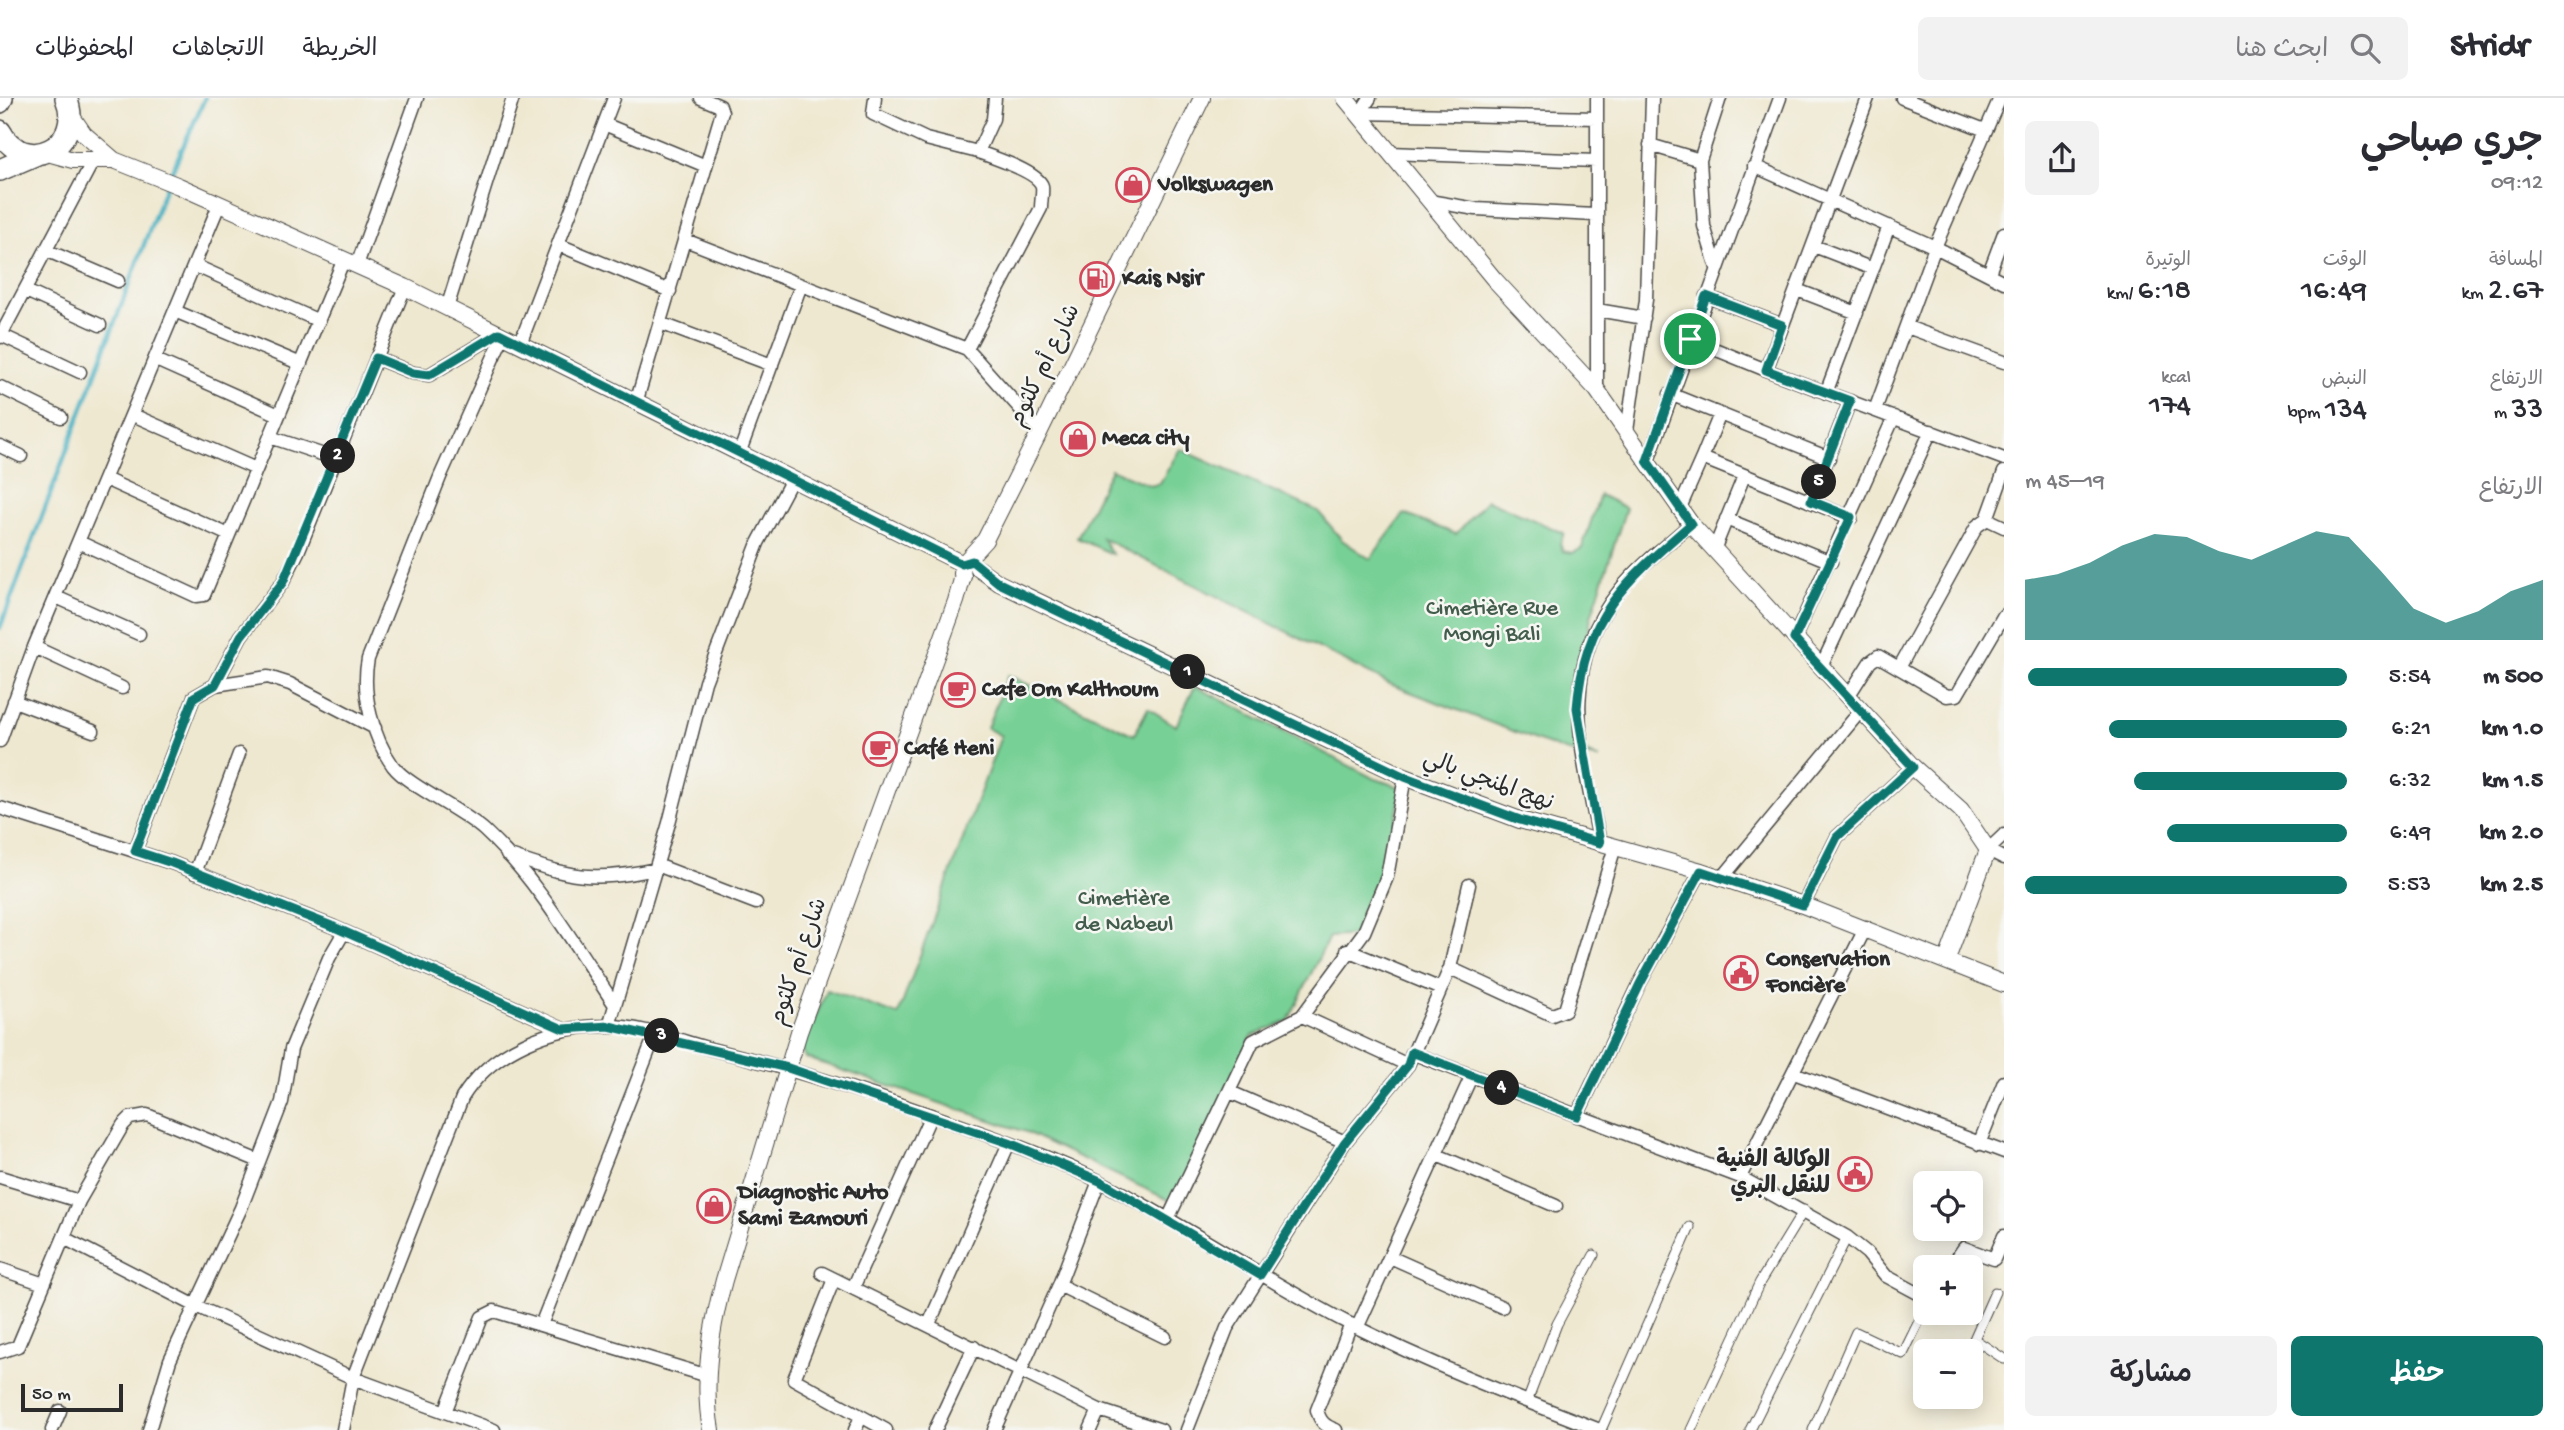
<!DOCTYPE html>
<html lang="ar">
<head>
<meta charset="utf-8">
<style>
	body { margin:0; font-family:"Gochi Hand","Playpen Sans Arabic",sans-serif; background:#f2f2f3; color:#2b2b33; direction:rtl; height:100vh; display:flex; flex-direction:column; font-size:26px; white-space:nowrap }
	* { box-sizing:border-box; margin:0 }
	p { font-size:23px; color:#7c7c81 }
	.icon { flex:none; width:38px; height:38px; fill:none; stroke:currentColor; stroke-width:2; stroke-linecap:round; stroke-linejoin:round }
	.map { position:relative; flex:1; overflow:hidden; direction:ltr }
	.sheet { display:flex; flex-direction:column; background:#fff; width:560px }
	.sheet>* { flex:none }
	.controls { position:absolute; left:1913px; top:1073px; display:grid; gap:14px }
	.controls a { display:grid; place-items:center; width:70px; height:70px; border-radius:10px; background:#fff; box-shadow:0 4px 18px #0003; font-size:35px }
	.scale { position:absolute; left:21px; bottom:18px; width:102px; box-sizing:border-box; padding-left:7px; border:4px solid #2b2b2b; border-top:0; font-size:19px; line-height:24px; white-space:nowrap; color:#2b2b2b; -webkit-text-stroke:5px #f6f6f2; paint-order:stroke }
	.pin { position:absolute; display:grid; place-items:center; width:60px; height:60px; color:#fff; margin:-30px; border:4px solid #fff; border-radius:50%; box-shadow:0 2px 7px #0007 }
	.km { position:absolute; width:35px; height:35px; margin:-18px; border-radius:50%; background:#222; color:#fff; font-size:19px; line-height:35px; text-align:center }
	.round { display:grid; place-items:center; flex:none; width:74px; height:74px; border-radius:10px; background:#f2f2f3 }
	.summary { display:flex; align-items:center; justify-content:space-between; height:119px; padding:0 21px }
	h1 { font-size:38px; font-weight:600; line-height:52px }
	.stats { display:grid; grid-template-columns:repeat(3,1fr); gap:10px; height:119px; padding:7px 21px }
	.stats div { display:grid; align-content:center }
	.stats b { font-size:30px; font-weight:600 }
	.stats small { font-size:19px; font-weight:400 }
	.stats p { font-size:19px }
	.chart { height:196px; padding:14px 21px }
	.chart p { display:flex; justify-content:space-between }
	.chart svg { width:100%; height:126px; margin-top:7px; fill:#0f766e; opacity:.7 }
	.button { display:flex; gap:14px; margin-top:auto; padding:14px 21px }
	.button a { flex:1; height:80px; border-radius:10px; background:#0f766e; color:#fff; font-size:28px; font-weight:600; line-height:80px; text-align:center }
	.button a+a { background:#f2f2f3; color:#2b2b33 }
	ul { padding:0 21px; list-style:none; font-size:23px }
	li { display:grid; grid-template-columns:112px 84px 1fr; align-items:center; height:52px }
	li i { height:18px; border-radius:9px; background:#0f766e }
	header { display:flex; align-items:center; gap:42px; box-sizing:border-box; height:98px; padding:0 35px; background:#fff; border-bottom:2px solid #e1e1e2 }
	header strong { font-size:33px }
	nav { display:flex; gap:38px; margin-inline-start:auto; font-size:24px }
	.search { width:490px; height:63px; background:#f2f2f3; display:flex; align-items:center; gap:18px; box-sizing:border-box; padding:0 24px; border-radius:10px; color:#7c7c81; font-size:26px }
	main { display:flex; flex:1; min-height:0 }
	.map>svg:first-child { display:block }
</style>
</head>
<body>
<header>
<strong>Stridr</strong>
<div class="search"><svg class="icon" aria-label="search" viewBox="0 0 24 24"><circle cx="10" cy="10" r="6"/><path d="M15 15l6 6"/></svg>ابحث هنا</div>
<nav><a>الخريطة</a><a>الاتجاهات</a><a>المحفوظات</a></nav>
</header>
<main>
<section class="sheet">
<div class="summary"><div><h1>جري صباحي</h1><p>09:12</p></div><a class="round"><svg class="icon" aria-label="share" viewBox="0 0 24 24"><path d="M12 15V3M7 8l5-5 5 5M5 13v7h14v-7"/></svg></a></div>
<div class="stats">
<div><p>المسافة</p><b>2.67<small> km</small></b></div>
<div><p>الوقت</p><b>16:49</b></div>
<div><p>الوتيرة</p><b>6:18<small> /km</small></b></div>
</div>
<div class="stats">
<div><p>الارتفاع</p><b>33<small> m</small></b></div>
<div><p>النبض</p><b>134<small> bpm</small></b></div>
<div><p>kcal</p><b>174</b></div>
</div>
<div class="chart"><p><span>الارتفاع</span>19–45 m</p>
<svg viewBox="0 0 160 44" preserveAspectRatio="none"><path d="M0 44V23L10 21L20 17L30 11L40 7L50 8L60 13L70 16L80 11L90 6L100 8L110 20L120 33L130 38L140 34L150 27L160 23V44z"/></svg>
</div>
<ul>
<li><b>500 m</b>5:54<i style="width:99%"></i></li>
<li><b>1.0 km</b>6:21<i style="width:74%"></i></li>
<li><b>1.5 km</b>6:32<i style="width:66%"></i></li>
<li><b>2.0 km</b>6:49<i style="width:56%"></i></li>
<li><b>2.5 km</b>5:53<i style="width:100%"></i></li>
</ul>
<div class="button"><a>حفظ</a><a>مشاركة</a></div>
</section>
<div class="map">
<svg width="2004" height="1332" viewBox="0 0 2004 1332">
	<rect width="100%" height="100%" fill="#f6f6f2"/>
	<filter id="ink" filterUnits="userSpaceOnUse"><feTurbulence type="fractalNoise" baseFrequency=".0143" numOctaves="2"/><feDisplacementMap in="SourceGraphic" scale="14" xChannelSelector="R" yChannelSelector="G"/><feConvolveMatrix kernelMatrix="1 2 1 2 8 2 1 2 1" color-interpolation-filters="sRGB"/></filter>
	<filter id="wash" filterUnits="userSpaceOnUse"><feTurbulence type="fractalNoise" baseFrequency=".00686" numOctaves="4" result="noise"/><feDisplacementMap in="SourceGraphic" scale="28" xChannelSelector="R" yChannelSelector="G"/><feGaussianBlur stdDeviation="1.57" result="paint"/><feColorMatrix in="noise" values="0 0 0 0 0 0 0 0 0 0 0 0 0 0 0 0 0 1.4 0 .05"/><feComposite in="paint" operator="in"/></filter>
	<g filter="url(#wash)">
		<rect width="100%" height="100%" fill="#efe8d0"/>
		<path fill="#77d095" stroke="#517e60" stroke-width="2" d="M1180,351L1318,413L1342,442L1370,461L1404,416L1456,436L1487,402L1564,435L1560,446L1563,453L1573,455L1582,450L1600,397L1626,410L1591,519L1573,602L1575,650L1599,661L1565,653L1392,587L1102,440L1112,456L1077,440L1111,371L1151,388L1160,385Z
			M1008,577L1134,637L1148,610L1176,628L1195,588L1373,680L1402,690L1381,791L1357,830L1359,837L1329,839L1288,923L1252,938L1175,1105L1026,1034L806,960L802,951L827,892L898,917L1001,638L987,630Z"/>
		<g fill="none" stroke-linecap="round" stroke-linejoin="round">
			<path stroke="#44b0c2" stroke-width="4.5" d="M169,80L205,0
				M0,530L166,88"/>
		</g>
	</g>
	<g filter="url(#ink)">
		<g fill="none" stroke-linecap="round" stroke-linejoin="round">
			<g stroke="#484744" stroke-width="11">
				<path id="pedestrian" d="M1995,1194L1974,1241L2004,1261
					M1527,1304L1557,1226L1594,1157
					M1601,1332L1690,1129
					M1691,1332L1760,1184L1804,1112
					M1750,1332L1847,1139
					M1813,1332L1856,1234L1903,1256L1925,1211"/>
			</g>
			<g stroke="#484744" stroke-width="15">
				<path id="minor" d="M875,0L873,16L926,41L978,54
					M1902,0L1985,32
					M1360,15L1597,20
					M1360,15L1370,0
					M604,26L706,68
					M1650,47L1700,62L1720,0
					M1390,55L1596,63
					M1700,62L1704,128L1717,170
					M1754,68L1935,149L2004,184
					M1429,103L1476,111L1595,117
					M685,142L967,251L1040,333
					M559,147L670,193
					M1814,148L1873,171
					M48,153L118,183
					M357,167L417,0
					M196,168L319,223
					M1989,175L2004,135
					M1797,192L1857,215
					M26,193L100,227
					M1706,198L1782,227
					M447,210L513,0
					M1597,212L1644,220
					M177,214L301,266
					M660,225L772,267
					M1907,229L2004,264
					M1,237L80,274
					M503,238L440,379L368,561C361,595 373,640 393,668C408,688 461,711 484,732C537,781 575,848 615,907
					M0,239L94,61
					M1690,241L1766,272L2004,361
					M520,246L614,0
					M967,251L1041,110C1041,103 1043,94 1042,88C1038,74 992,59 978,54L993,21L995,0
					M376,260L413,275L429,277L499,235
					M156,262L279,317
					M1766,272L1868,0
					M0,289L61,319
					M1597,292V0
					M1826,295L1889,128
					M1670,296L1829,360
					M636,305L722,14L720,8L701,0
					M1875,312L1935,149L2000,0
					M133,317L256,371
					M1627,333L1646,202L1652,0
					M270,339L336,361
					M0,348L21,358
					M739,356L801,187
					M1702,360L1720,316
					M1648,363L1780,0
					M105,381L229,437
					M1811,403L1850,303
					M1679,412L1702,360L1851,420
					M1726,421L1831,464
					M1987,421L2004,429
					M79,444L196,498L204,497L344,161
					M1714,452L1744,378
					M56,499L139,536
					M1794,541L1894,319
					M34,549L122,590
					M1821,569L1931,333
					M1899,570L1977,428L1987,421L2004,374
					M215,587L268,579L290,586L375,630
					M1849,597L1870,564L1878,558L1947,598L1957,597L2004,517
					M14,603L93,633
					M0,643L34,549L219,107
					M0,710L172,765L334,829L563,931
					M2004,737L1988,752L2004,760
					M1600,745C1582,656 1556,570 1620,492C1640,467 1667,447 1691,426
					M135,753L194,599L215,587L241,538L283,484L298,454L405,189
					M507,757C571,779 589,785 656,771
					M657,767L756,805
					M195,775L239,656
					M1723,779L1862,611
					M1803,807L1837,739L1913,669
					M1347,852L1441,891
					M1450,870L1552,917L1565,912L1615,749
					M1302,918L1408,967
					M609,928L669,725L705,584L758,445L791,383
					M1412,955L1740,1079L1847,1139L1867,1155L1886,1178L1925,1199
					M1794,975L2004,1054
					M1230,994L1345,1044
					M1577,1018L1640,885L1701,773
					M1979,1046L2004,984
					M1437,1057L1556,1108
					M0,1079L79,1103
					M1740,1079L1866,829
					M1168,1121L1253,943L1302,918L1364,834L1387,779L1405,679
					M64,1140L196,1208L353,1280L494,1332
					M1390,1159L1502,1209
					M1951,1169L1964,1150L1994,1161L2004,1138
					M0,1171L44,1186
					M822,1175L1099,1312L1161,1332
					M834,1181L794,1281L886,1332
					M1059,1187L1165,1239
					M853,1190L931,1017
					M929,1226L1009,1045
					M541,1227L655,937
					M1358,1228L1471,979
					M0,1254L18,1248L79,1103L123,1027L130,1020L147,1017L259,1063
					M445,1314L482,1219L494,1213L708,1278
					M52,1332L60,1313
					M149,1332L170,1262L241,1110L282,1004L291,951L329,860L344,834
					M343,1332L353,1280L462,1000C491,952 553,927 607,928C641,928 678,942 711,951C794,971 875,997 956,1026C1005,1043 1055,1061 1101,1084C1185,1127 1263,1181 1346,1224C1428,1265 1514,1299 1600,1332
					M855,1332L861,1319
					M935,1332L974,1249
					M994,1332L1059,1187L1099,1083
					M1090,1332L1099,1312
					M1187,1332L1227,1230L1345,1044L1408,967L1450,870L1469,787
					M1336,1332C1325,1328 1320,1324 1317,1312L1351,1226"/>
			</g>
			<g stroke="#484744" stroke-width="18">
				<path id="tertiary" d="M1345,0L1494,181L1597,292L1691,426L1913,669L1961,712L1988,752L1947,861
					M71,17L84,36L114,62
					M44,54L73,62H114L179,88L405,189L963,466
					M979,471L999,485L1405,679L1520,722L1701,773L1803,807L2004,886
					M962,476L963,466L985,442L1040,333L1202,0
					M711,1332C702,1282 711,1230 724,1182L799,934L956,503L963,478"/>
			</g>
			<g stroke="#484744" stroke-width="24">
				<path id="trunk" d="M0,4L2,0
					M0,33C25,79 86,48 66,0
					M0,72L37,56"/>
			</g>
			<use href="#pedestrian" stroke="#fff" stroke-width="9"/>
			<use href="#minor" stroke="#fff" stroke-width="12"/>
			<use href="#tertiary" stroke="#fff" stroke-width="16"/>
			<use href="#trunk" stroke="#fff" stroke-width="21"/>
		</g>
	</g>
	<g fill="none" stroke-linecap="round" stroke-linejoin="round" filter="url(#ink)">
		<g stroke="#fff" stroke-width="14">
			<path id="route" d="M1706,198L1782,227L1766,272L1850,303L1811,403L1851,419L1794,541L1913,669L1837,739L1803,807L1701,773L1640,886L1577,1018L1412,954L1408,967L1345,1044L1260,1177L1100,1083L1009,1045L788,970L609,928L563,931L334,829L172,765L135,753L194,599L215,587L241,538L283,484L376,260L413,275L429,277L499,235L962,466L972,463L999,485L1405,679L1520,722L1600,745L1577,610C1584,518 1625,483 1691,426L1647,363Z"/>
		</g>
		<use href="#route" stroke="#0f766e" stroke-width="9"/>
	</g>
	<defs>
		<g id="shop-ring" transform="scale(1.75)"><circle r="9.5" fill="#f6f6f2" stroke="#d1495b" stroke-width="1.5"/><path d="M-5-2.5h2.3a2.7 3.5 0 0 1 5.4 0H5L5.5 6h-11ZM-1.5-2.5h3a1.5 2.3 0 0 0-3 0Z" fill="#d1495b"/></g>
		<g id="fuel-ring" transform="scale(1.75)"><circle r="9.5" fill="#f6f6f2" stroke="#d1495b" stroke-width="1.5"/><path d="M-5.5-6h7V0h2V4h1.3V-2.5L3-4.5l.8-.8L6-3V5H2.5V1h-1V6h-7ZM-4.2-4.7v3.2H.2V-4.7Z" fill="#d1495b"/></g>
		<g id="cafe-ring" transform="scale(1.75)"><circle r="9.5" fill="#f6f6f2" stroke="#d1495b" stroke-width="1.5"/><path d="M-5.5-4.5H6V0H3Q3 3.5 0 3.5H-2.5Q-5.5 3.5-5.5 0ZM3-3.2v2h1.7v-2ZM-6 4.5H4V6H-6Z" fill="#d1495b"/></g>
		<g id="civic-ring" transform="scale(1.75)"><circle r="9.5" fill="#f6f6f2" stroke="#d1495b" stroke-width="1.5"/><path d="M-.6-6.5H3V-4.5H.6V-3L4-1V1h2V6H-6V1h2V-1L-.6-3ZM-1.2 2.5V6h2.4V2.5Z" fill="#d1495b"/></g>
	</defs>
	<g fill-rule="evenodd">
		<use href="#shop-ring" x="1133" y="87"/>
		<use href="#fuel-ring" x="1097" y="181"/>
		<use href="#shop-ring" x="1078" y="341"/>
		<use href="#cafe-ring" x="958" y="592"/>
		<use href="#cafe-ring" x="880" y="651"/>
		<use href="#civic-ring" x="1741" y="875"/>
		<use href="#civic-ring" x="1855" y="1076"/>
		<use href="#shop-ring" x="714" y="1108"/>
	</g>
	<g text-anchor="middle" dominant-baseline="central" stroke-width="5" stroke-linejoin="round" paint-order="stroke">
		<g font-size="23" font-weight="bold" fill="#2b2b2b" stroke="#f6f6f2" text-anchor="start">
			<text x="1158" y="87">Volkswagen</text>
			<text x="1122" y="181">Kais Nsir</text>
			<text x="1102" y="341">Meca city</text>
			<text x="982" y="592">Cafe Om Kalthoum</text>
			<text x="904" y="651">Café Heni</text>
			<text x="1766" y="862">Conservation<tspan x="1766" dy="26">Foncière</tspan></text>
			<text x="1830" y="1063" text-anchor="end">الوكالة الفنية<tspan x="1830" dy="26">للنقل البري</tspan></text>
			<text x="738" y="1095">Diagnostic Auto<tspan x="738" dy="26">Sami Zamouri</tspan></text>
		</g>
		<g font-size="23" fill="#2b2b2b" stroke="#f6f6f2">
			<text transform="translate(1046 268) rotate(-64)">شارع أم كلثوم</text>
			<text transform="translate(1488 684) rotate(20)">نهج المنجي بالي</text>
			<text transform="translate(800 864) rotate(-71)">شارع أم كلثوم</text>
		</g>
		<g font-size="23" fill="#425d4b" stroke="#f6f6f2">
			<text x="1492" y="511">Cimetière Rue<tspan x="1492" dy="26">Mongi Bali</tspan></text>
			<text x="1124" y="801">Cimetière<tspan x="1124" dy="26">de Nabeul</tspan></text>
		</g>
	</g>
</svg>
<div class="controls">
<a><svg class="icon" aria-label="locate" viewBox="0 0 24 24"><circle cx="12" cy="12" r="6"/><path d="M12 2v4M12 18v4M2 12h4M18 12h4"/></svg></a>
<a>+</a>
<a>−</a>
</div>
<div class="scale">50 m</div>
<div class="pin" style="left:1690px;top:241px;background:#1e9e55"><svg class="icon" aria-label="arrive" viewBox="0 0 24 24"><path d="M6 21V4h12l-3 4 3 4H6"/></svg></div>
<b class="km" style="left:1188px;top:574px">1</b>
<b class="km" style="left:338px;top:358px">2</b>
<b class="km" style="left:662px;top:938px">3</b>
<b class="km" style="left:1502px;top:990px">4</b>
<b class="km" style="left:1819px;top:384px">5</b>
</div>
</main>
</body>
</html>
